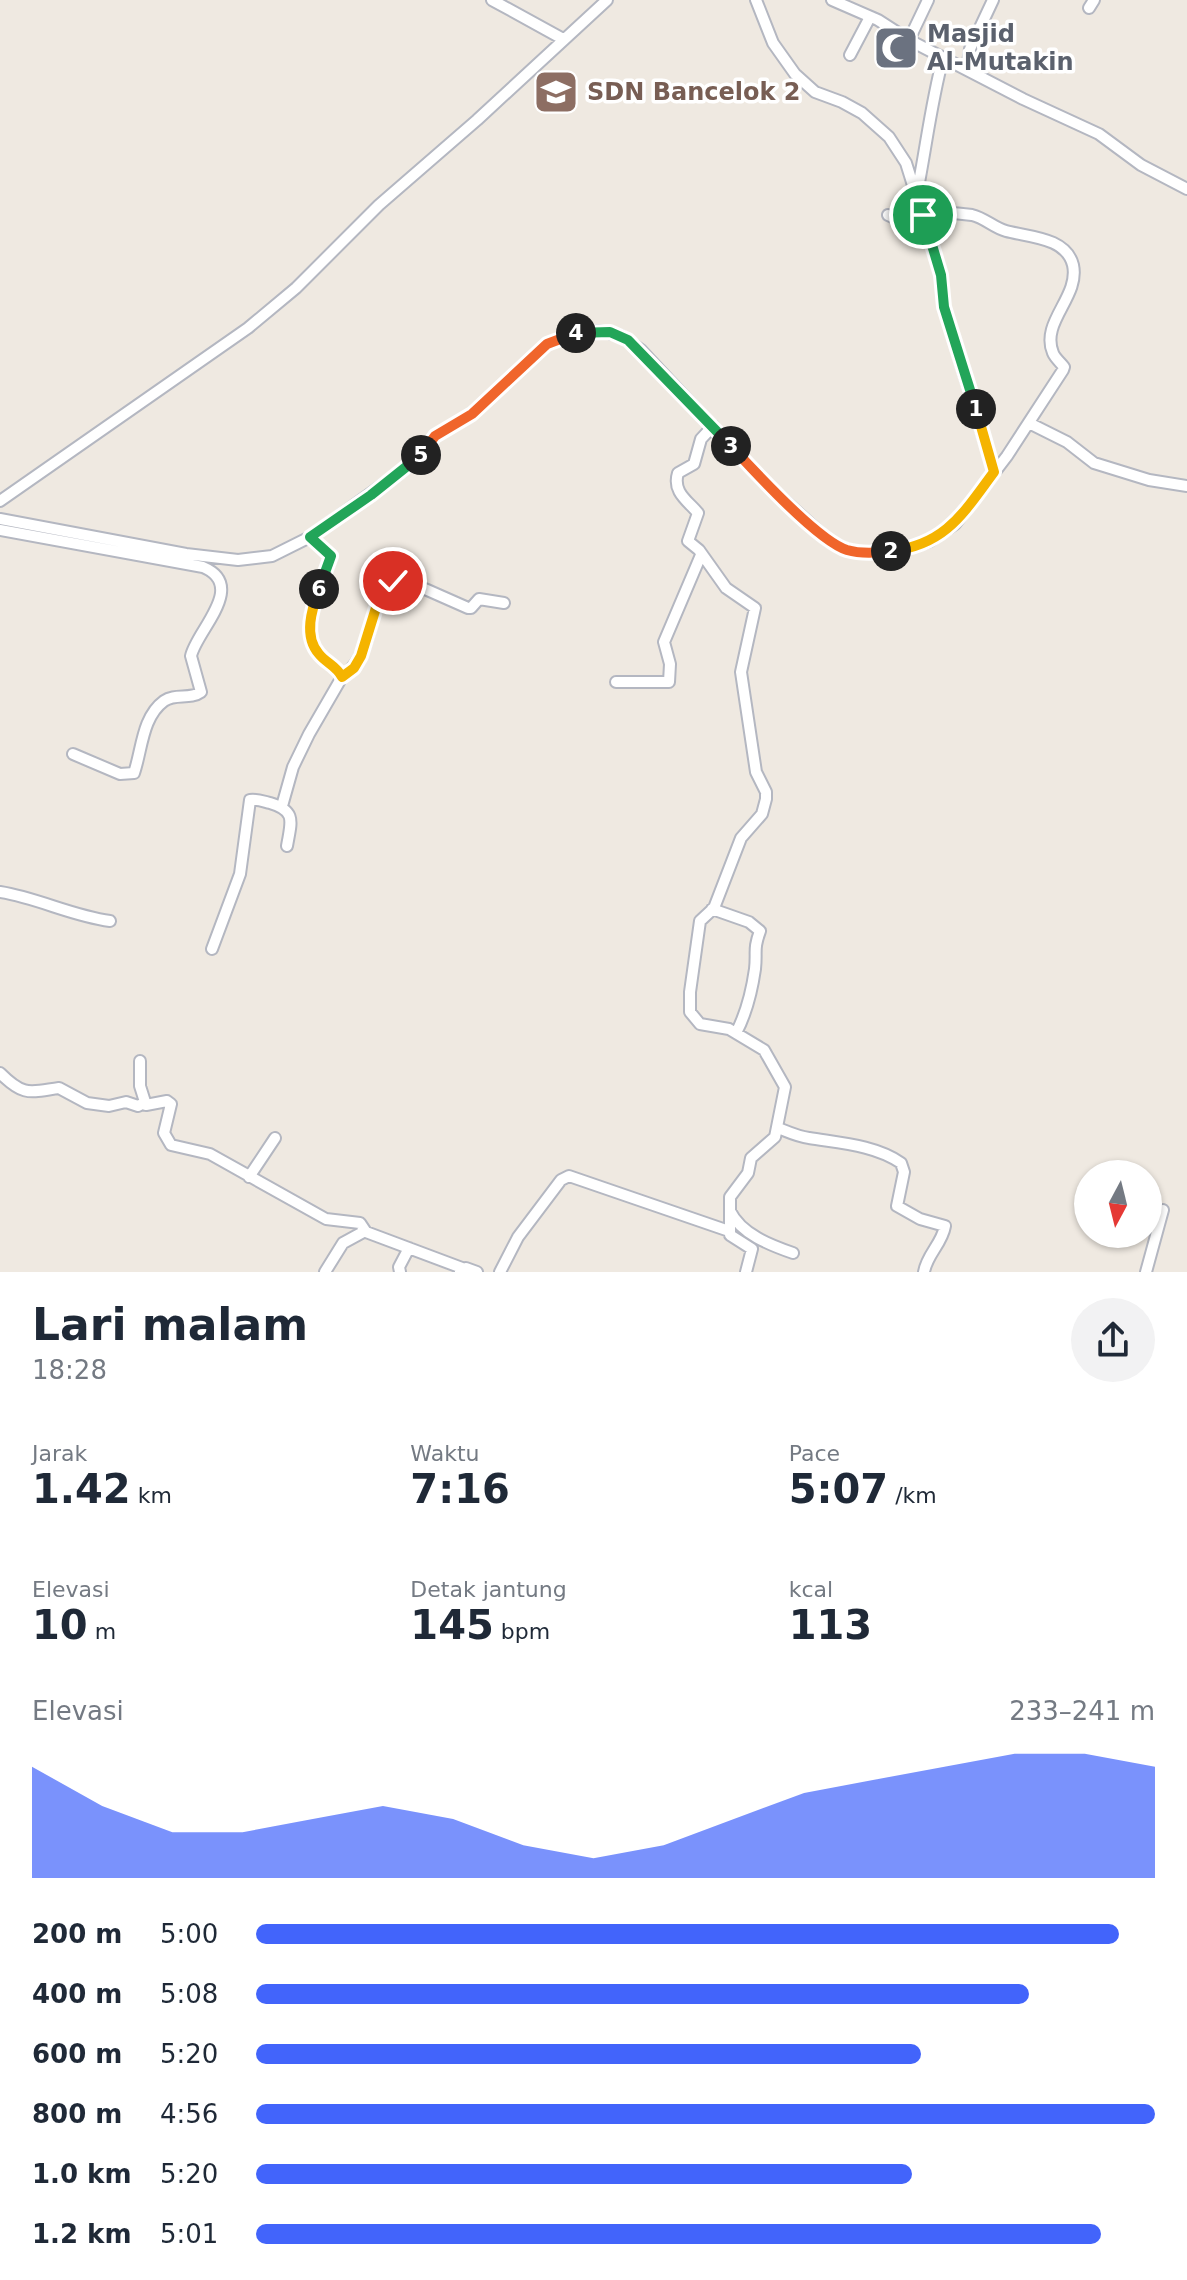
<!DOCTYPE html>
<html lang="id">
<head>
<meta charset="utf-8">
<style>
	body { margin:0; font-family:"DejaVu Sans",sans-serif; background:#f2f2f3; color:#1f2937; height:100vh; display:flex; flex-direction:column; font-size:30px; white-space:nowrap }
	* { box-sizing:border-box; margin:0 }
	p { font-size:26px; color:#747a83 }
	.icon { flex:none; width:44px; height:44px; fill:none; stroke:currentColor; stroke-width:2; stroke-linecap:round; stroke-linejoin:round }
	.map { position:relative; height:1272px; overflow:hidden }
	.details { display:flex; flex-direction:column; background:#fff; flex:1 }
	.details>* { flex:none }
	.needle { width:52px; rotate:187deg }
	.controls { position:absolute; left:1074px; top:1160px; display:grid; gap:16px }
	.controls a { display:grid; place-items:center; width:88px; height:88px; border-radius:50%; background:#fff; box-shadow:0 2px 6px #0004; font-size:40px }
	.pin { position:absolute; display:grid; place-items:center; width:68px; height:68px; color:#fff; margin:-34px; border:4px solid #fff; border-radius:50%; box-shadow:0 2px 8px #0007 }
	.km { position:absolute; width:40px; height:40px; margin:-20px; border-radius:50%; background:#222; color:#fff; font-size:22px; line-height:40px; text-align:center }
	.round { display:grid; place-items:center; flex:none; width:84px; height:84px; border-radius:42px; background:#f2f2f3 }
	.overview { display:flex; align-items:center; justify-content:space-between; height:136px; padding:0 32px }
	h1 { font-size:44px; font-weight:700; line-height:60px }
	.stats { display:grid; grid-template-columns:repeat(3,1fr); gap:12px; height:136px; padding:8px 32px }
	.stats div { display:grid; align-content:center }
	.stats b { font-size:40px; font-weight:700 }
	.stats small { font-size:22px; font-weight:400 }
	.stats p { font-size:22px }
	.chart { height:224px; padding:16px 32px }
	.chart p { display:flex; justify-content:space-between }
	.chart svg { width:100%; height:144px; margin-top:8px; fill:#4264fb; opacity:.7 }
	ul { padding:0 32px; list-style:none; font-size:26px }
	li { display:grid; grid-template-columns:128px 96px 1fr; align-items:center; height:60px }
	li i { height:20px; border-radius:10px; background:#4264fb }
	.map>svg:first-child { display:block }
</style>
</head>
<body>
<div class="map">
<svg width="1187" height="1272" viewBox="0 0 1187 1272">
	<rect width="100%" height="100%" fill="#efe9e1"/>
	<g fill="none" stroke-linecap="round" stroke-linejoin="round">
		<g stroke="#b4b7c1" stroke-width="14">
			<path id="minor" d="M492,0L563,39
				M756,0L773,43L795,74L815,92L842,102L862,113L889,137L906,163L941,275L944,307L994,472
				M832,0L878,20L909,40L928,0
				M1089,8L1094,0
				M909,40L1023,99L1099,134L1141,165L1187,189
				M850,55L870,17
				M967,70L970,49L993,0
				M917,193C926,148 931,103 943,58
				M1029,423L1067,442L1094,463L1149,480L1187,486
				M713,426L701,439L694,464L678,473C672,492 688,501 698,513L688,541L699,550L726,588L755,608L741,672L756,772L766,792V799L762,814L741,838L714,908L700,921L690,992V1012L700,1024L729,1029L764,1050L785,1087L775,1137L751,1158L748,1173L730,1197V1235L752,1249L746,1272
				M0,501L248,328L296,288L379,205L477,120L607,0
				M0,519L186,554L238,560L272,556L310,537L406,468L422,455L435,436L472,414L547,344L569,334L600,331L621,336L641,350L762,480L829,541L847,550L866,553L906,549L930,541L955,524L1007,456L1063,370L1064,367C1060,362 1055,358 1053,353C1040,322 1080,297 1073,265C1066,237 1028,237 1006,231C994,228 985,218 972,215C958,213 938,212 923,215C909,218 902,222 888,215
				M0,530L203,567C248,586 196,631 191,656L201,692C190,700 175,693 164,701C142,717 142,750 134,773L120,774L73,754
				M342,677C374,654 368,611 386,581L425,589L468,608H471L479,599L504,603
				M616,682H669L670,664L664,642L701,555
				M282,806L293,767L309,734L342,677C337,665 322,661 316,650C298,619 324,586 331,556L310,537
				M0,892C38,898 72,916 110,921
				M712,909L749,922L760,931C753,950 757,951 755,969C752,990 746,1014 736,1033
				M212,949L240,874L250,800C257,799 262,801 270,803C297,811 291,822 287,846
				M140,1061V1086L146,1105L167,1101L171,1104L164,1133L171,1145L210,1154L326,1219L360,1223L366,1232L462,1268
				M0,1073C24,1097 30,1092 59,1088L87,1103L109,1106L126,1102L138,1106L144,1103
				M778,1128C788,1132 799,1137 809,1138C839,1143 875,1145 901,1163L904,1172L897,1206L920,1219L945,1226C942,1244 927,1254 924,1272
				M249,1177L275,1138
				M730,1211C741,1234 770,1245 793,1253
				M325,1272L343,1243L365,1231
				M400,1272L399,1267L409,1248
				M460,1272L466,1268L477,1272
				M500,1272L518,1237L561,1180L569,1176L729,1231
				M1146,1272L1163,1210"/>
		</g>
		<use href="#minor" stroke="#fff" stroke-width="10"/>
	</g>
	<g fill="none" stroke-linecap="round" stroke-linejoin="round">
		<g stroke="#fff" stroke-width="16">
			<path id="split-1" d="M923,215L941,275L944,307L976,409"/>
		</g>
		<g stroke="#fff" stroke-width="16">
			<path id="split-2" d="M891,551C946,545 964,512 994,472L976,409"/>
		</g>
		<g stroke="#fff" stroke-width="16">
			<path id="split-3" d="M731,446C754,471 818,541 847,550C861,554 877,553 891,551"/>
		</g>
		<g stroke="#fff" stroke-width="16">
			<path id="split-4" d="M576,333L610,332L628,340L731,446"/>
		</g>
		<g stroke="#fff" stroke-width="16">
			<path id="split-5" d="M421,455L435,436L472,414L547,344L576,333"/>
		</g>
		<g stroke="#fff" stroke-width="16">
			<path id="split-6" d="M319,589L331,556L310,537L371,495L421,455"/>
		</g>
		<g stroke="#fff" stroke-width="16">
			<path id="split-7" d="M319,589C312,609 303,636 319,654C326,663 337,666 342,677L354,668L361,656L384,582L393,581"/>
		</g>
		<use href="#split-1" stroke="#22a559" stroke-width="10"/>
		<use href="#split-2" stroke="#f5b400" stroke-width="10"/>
		<use href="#split-3" stroke="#f0652b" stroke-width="10"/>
		<use href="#split-4" stroke="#22a559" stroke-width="10"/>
		<use href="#split-5" stroke="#f0652b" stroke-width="10"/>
		<use href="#split-6" stroke="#22a559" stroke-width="10"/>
		<use href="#split-7" stroke="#f5b400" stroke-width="10"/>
	</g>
	<defs>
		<g id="mosque-square" transform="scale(2.3)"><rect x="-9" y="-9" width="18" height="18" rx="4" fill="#6b7280" stroke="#fff"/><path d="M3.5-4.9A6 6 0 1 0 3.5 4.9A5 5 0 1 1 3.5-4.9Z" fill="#fff"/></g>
		<g id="school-square" transform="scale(2.3)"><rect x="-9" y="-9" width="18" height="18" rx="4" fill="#8d6e63" stroke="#fff"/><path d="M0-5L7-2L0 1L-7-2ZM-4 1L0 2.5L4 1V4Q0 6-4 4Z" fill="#fff"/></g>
	</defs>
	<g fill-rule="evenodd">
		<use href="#mosque-square" x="896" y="48"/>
		<use href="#school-square" x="556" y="92"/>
	</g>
	<g text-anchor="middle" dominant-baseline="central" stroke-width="7" stroke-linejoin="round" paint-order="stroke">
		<g font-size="24" font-weight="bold" fill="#5b616d" stroke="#fff" text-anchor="start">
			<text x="927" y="34">Masjid<tspan x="927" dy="28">Al-Mutakin</tspan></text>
		</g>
		<g font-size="24" font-weight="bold" fill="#785e54" stroke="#fff" text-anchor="start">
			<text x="587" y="92">SDN Bancelok 2</text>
		</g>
	</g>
</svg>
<div class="controls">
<a><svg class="needle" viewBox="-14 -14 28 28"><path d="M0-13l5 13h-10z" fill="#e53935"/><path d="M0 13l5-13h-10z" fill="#747a83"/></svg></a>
</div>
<div class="pin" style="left:923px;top:215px;background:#1e9e55"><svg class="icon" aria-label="arrive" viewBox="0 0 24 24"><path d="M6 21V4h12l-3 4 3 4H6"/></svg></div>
<div class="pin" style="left:393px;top:581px;background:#d93025"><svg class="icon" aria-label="check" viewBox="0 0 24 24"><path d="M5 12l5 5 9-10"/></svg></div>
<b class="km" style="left:976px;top:409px">1</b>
<b class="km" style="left:891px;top:551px">2</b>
<b class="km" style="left:731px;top:446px">3</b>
<b class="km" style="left:576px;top:333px">4</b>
<b class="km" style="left:421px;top:455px">5</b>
<b class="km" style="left:319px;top:589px">6</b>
</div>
<section class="details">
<div class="overview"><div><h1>Lari malam</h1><p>18:28</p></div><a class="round"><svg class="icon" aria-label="share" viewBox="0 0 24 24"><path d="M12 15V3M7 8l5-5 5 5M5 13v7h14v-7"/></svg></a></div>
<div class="stats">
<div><p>Jarak</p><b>1.42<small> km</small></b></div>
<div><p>Waktu</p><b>7:16</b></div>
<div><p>Pace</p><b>5:07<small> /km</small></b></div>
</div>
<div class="stats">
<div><p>Elevasi</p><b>10<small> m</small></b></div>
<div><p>Detak jantung</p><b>145<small> bpm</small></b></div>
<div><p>kcal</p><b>113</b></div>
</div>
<div class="chart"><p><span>Elevasi</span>233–241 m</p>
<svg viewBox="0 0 160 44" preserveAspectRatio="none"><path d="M0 44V10L10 22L20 30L30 30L40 26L50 22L60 26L70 34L80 38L90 34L100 26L110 18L120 14L130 10L140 6L150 6L160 10V44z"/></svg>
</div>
<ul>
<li><b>200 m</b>5:00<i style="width:96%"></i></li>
<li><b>400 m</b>5:08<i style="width:86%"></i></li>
<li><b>600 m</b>5:20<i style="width:74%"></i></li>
<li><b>800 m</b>4:56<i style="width:100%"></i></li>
<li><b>1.0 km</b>5:20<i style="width:73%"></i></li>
<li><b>1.2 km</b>5:01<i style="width:94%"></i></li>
</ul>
</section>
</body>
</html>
